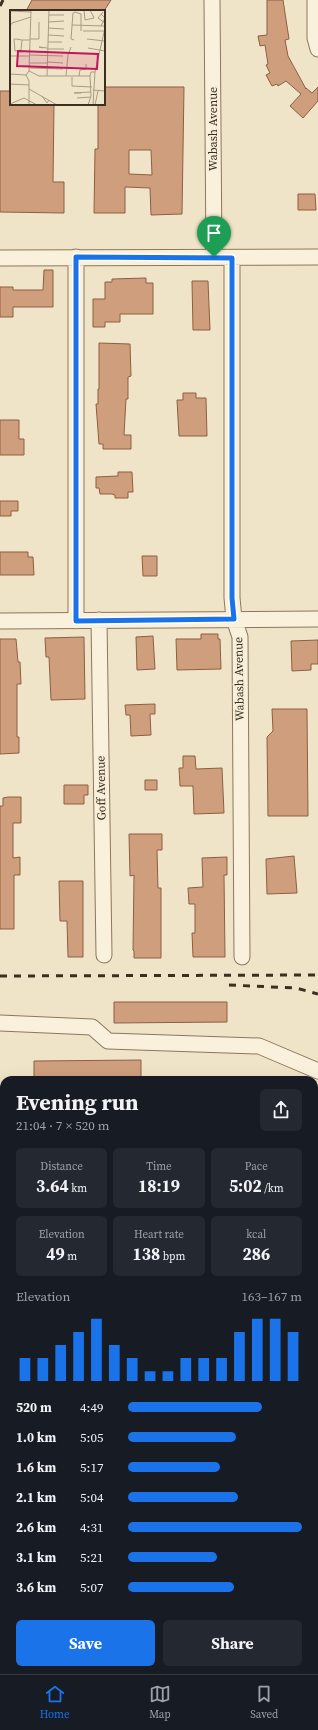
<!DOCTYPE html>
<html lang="en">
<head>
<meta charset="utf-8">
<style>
	body { margin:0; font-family:"Source Serif 4",serif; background:#242831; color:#f1f3f6; height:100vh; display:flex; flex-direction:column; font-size:15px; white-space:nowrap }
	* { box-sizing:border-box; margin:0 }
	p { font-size:13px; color:#9ea1a6 }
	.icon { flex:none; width:22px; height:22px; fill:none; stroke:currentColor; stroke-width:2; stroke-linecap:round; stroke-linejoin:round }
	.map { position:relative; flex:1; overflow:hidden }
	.side { position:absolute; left:0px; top:1076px; width:318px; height:598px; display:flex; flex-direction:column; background:#171b24; border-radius:12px 12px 0 0; box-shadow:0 4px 16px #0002 }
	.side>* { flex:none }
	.pin { position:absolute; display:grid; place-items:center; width:34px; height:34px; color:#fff; margin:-41px -17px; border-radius:50% 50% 50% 0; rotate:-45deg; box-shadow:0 0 4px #0007 }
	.pin .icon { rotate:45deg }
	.round { display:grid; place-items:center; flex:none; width:42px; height:42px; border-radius:6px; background:#242831 }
	.overview { display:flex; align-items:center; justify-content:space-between; height:68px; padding:0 16px }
	h1 { font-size:22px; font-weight:700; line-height:30px }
	.figures { display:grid; grid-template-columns:repeat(3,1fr); gap:6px; height:68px; padding:4px 16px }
	.figures div { display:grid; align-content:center; border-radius:6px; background:#242831; text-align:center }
	.figures b { font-size:17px; font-weight:700 }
	.figures small { font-size:11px; font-weight:400 }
	.figures p { font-size:11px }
	.chart { height:112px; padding:8px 16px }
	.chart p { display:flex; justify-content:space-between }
	.chart svg { width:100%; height:72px; margin-top:4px; stroke:#1a73e8; stroke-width:6 }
	.action { display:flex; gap:8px; margin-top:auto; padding:8px 16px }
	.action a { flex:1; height:46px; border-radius:6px; background:#1a73e8; color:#fff; font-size:16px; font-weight:700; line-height:46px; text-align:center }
	.action a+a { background:#242831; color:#f1f3f6 }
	ul { padding:0 16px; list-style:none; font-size:13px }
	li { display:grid; grid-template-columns:64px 48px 1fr; align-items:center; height:30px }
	li i { height:10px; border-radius:5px; background:#1a73e8 }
	.tabs { display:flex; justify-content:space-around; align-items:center; height:56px; border-top:1px solid #363941; background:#171b24; font-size:11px; color:#9ea1a6 }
	.tabs a { display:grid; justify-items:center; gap:2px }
	.tabs .selected { color:#1a73e8 }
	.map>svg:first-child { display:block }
</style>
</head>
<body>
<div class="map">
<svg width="318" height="1674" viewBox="0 0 318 1674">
	<rect width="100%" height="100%" fill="#f0e4c8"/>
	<path fill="#cf9f7d" stroke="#8d5f41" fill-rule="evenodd" d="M32,0H111L104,11H26Z
		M267,0H283L289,39L285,40L288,56L306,89V88L312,93L318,87V101L303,118L290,106L301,94L286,81L278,86L277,84L272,86L266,75L270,73L266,65L268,64L265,45L260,46L258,36L267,35Z
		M104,87H184L182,214L151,215L150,188L125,187V213H94L95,149H98V104H104ZM129,150H151L152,175L129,174Z
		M0,91H11V104H54L53,182H64V213L0,212Z
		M298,194H315L316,210H298Z
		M44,270H53V307H13V317H0V287H13V290H43Z
		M146,278V283H153V314H120V322H105V327H93V299H105V282H112V279Z
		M192,281H208L210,330H193Z
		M99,343L130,344L131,376L128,377V399H126L124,435H131V449H103V444H99L96,404H98V389H99Z
		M183,393H196V398H206L207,436H179L177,400H183Z
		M0,420H19V439H24V455H0Z
		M118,472H132L133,492H128V498H115V495L112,494H100L99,488H96V477L118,476Z
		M0,501H18V511H11V516H0Z
		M0,552H28V557H33L34,575H0Z
		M142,556H157V576H143Z
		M201,634H218V639H220L221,669L177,670L176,639H201Z
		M153,636L155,669L137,670L136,637Z
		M84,637L85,699L51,700L49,657H46L45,638Z
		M0,639H16L18,662H20L21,684H17V737H19V753L0,754Z
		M318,640V664H311V670L292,671L291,641Z
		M155,704V714H150L151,735L131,736L130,715H126L125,705Z
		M272,709H307L308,816H268L267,737L273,731Z
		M183,756H195L196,769L222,768L224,813L194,814L193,786H180L179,768H183Z
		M145,780H157V790H145Z
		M64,785H88V795H84V804H64Z
		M8,797H21V823H13V858L20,857V875H14V929H0V806H3V798Z
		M129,834H162V850H157L158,888H161V958H134V951L133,950L134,875L130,876Z
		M294,856L297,893L267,894L266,859Z
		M227,857V875H224L225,957H193L192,933H195V904H189L188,888L203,887L202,858Z
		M59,881H83V957H68L67,921H60Z
		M114,1002H227V1022L114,1023Z
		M141,1060V1080H34V1061Z"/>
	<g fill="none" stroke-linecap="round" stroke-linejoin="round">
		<g stroke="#8d765c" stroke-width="17">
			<path id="minor" d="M212,0L214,257
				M315,0V38L318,49
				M0,258L318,257
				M232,258V598L234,619L240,637L242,957
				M99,620L104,955
				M0,621L318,619
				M76,621V257
				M0,1023L92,1027L108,1041L259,1046L318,1071
				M0,1436H4
				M0,1535H4
				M0,1582H4
				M162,1674V1670"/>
		</g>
		<g stroke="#5b4430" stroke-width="21">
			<path id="major" d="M0,1640H4
				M183,1670L203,1674"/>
		</g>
		<use href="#minor" stroke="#faf1dc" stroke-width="15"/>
		<use href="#major" stroke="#f3d9a0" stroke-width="19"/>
		<path stroke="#3d2e20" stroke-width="3" stroke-dasharray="7 7" stroke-linecap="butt" d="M0,6L3,0
			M0,976L318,975
			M229,985L296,988L318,994"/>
	</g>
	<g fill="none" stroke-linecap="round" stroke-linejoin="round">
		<g stroke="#fff" stroke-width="8">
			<path id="route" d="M76,257L232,258V598L234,619L76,621Z"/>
		</g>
		<use href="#route" stroke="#1a73e8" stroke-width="5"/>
	</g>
	<g text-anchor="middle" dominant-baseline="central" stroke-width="3.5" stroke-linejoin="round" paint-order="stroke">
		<g font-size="12" fill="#3d2e20" stroke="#f7eed8">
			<text transform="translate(213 129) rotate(-90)">Wabash Avenue</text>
			<text transform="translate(239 679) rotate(-91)">Wabash Avenue</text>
			<text transform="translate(101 788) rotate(-91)">Goff Avenue</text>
		</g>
	</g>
	<g transform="translate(10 10)">
		<rect width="95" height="95" fill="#f0e4c8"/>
		<path fill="none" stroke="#a89b85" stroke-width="1" d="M74,0L75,10L84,8L80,0M0,1L21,2M93,2L88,8L95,13M39,5H54M38,12L54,11M62,15L95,16M0,16L2,13L21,7M91,16L95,8L91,4M38,18L54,19M73,21H94M38,25L54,26M20,29H29V12M77,29L95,31M12,30L11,40L5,41L4,29H6L12,30H20M64,30L61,29L63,3L65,2L71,4V21M38,32H52M33,38L29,37L37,38M78,38L95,41M37,39H54M20,45L53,46M0,46H20M37,52L53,53M20,53H37M20,58L53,59M19,61L21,0M0,64L16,65L19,61L29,66H80L81,62H85M16,65L19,71V95M37,66L39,0M56,66L58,45L61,37M69,66L70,60L76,59V54M62,67V76L82,77M0,74L19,75M19,79L47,95M83,80L95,81M71,83H64L81,82M32,86L37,93L39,90M67,88L81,87M0,94L14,88L27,95M78,95L81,86L80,66M83,95L85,62L95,18M85,95L88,81"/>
		<path fill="#c2185b" fill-opacity="0.15" stroke="#c2185b" stroke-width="2" d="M8,41L88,44L87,59L7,56Z"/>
		<rect width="95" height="95" fill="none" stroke="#3d2e20" stroke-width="2"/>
	</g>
</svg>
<div class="pin" style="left:214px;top:257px;background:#1e9e55"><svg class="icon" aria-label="arrive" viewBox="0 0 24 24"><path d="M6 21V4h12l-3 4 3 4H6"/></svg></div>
<section class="side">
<div class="overview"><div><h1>Evening run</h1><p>21:04 · 7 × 520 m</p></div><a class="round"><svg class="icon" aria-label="share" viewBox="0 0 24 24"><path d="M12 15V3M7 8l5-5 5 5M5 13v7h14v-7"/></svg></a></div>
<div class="figures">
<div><p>Distance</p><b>3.64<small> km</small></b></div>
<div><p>Time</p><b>18:19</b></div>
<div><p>Pace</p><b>5:02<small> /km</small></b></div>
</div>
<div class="figures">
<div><p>Elevation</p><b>49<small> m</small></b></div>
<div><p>Heart rate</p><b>138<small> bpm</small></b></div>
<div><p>kcal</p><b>286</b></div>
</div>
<div class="chart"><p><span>Elevation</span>163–167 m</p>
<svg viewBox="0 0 160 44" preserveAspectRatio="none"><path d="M5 44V30M15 44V30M25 44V22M35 44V14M45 44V6M55 44V22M65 44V30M75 44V38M85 44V38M95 44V30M105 44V30M115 44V30M125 44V14M135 44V6M145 44V6M155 44V14"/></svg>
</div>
<ul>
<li><b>520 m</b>4:49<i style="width:77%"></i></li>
<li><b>1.0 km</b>5:05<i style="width:62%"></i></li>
<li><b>1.6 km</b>5:17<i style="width:53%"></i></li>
<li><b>2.1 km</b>5:04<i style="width:63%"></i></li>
<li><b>2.6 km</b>4:31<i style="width:100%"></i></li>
<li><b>3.1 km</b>5:21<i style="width:51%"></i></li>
<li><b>3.6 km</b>5:07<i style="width:61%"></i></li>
</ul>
<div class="action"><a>Save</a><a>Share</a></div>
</section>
</div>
<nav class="tabs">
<a class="selected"><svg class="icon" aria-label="home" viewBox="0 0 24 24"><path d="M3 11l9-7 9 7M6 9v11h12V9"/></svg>Home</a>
<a><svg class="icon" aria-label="map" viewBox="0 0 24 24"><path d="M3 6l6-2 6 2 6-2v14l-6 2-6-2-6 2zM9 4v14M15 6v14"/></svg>Map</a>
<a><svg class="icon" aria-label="saved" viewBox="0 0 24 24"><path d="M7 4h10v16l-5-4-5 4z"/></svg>Saved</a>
</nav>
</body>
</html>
